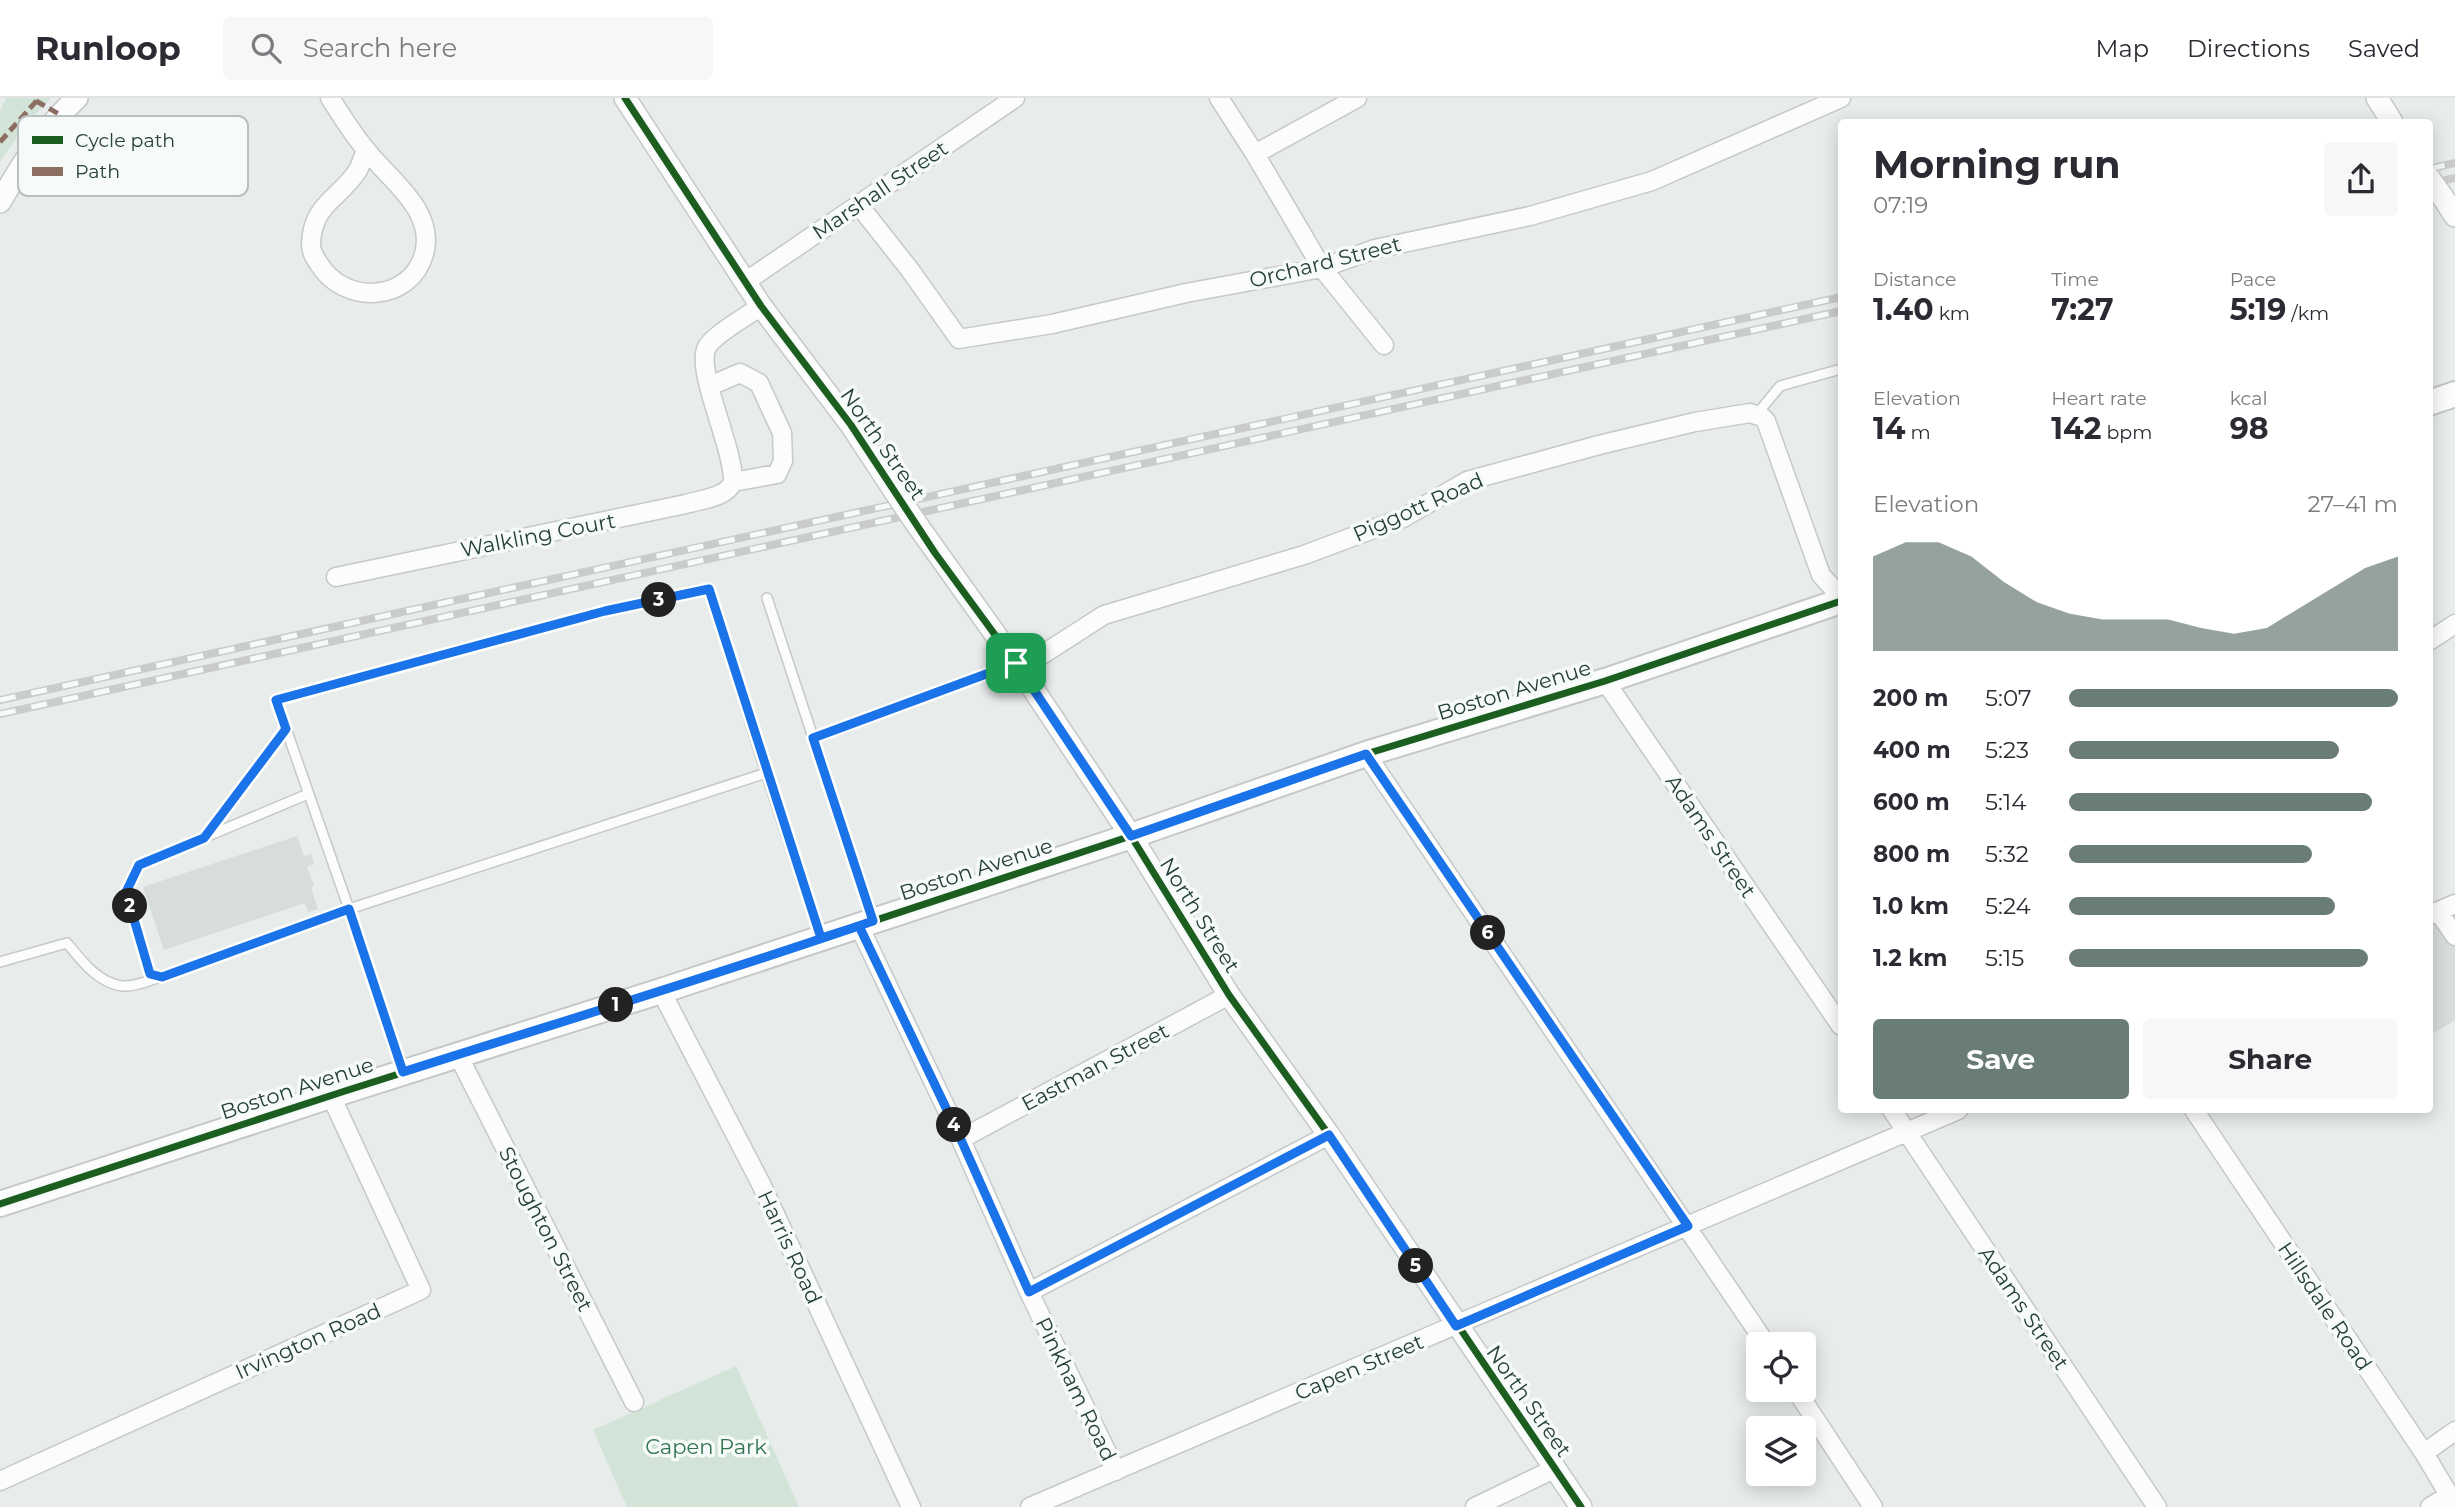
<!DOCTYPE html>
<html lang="en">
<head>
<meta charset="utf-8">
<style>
	body { margin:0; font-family:Montserrat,sans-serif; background:#f7f7f7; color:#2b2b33; height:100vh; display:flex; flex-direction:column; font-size:26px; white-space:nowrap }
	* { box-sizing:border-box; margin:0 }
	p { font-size:23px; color:#7c7c81 }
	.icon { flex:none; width:38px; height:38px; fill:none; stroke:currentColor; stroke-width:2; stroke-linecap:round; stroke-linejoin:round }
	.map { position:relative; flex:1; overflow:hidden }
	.drawer { position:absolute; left:1838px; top:21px; width:595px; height:994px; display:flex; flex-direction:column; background:#fff; border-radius:7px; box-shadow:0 4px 18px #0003 }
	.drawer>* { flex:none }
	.buttons { position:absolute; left:1746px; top:1234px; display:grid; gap:14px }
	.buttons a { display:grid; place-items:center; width:70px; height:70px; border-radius:7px; background:#fff; box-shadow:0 4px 18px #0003; font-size:35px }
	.pin { position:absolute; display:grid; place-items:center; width:60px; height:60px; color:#fff; margin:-30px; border-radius:14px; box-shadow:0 4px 10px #0006 }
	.km { position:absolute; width:35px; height:35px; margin:-18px; border-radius:50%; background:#222; color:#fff; font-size:19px; line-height:35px; text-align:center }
	.round { display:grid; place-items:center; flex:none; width:74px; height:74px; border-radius:7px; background:#f7f7f7 }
	.head { display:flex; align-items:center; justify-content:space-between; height:119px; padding:0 35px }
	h1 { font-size:38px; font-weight:700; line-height:52px }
	.stats { display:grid; grid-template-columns:repeat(3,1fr); gap:10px; height:119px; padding:7px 35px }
	.stats div { display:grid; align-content:center }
	.stats b { font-size:30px; font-weight:700 }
	.stats small { font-size:19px; font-weight:400 }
	.stats p { font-size:19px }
	.chart { height:196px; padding:14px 35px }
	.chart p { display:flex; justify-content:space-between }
	.chart svg { width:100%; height:126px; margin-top:7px; fill:#697c78; opacity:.7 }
	.primary-button { display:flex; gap:14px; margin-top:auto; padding:14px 35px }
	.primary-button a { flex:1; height:80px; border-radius:7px; background:#697c78; color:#fff; font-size:28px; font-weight:700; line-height:80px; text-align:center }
	.primary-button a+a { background:#f7f7f7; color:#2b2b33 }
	ul { padding:0 35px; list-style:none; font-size:23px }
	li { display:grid; grid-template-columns:112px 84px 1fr; align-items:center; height:52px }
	li i { height:18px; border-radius:9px; background:#697c78 }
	header { display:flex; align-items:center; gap:42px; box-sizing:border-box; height:98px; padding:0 35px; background:#fff; border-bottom:2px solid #e1e1e2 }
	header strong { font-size:33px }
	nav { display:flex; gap:38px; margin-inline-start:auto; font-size:24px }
	.search { width:490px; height:63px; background:#f7f7f7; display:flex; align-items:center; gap:18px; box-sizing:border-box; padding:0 24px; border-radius:7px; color:#7c7c81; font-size:26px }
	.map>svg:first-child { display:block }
</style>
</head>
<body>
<header>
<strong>Runloop</strong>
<div class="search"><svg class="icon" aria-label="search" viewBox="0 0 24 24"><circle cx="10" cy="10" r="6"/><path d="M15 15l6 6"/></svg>Search here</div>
<nav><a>Map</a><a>Directions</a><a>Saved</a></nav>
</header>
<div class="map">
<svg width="2455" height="1409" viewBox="0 0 2455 1409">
	<rect width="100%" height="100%" fill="#e8ecea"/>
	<path fill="#d6ddda" d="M297,738L304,758L311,756L314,766L307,769L314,788L311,790L318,811L308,814L305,805L164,852L143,789Z
		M2455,809V922L2429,938V821Z"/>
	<path fill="#d2e4d8" d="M6,0H51L24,29L0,64V13Z
		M736,1268L799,1409H627L593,1332Z"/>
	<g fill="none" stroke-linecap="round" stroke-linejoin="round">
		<g stroke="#c5c9c7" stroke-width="12">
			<path id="service" d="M1757,316L1780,288L1841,271
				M767,500L873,821
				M813,641L1015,566
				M308,696L139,767L126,794L150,876L162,879L349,811L276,602L605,513L709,491L766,675
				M205,739L286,631
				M0,864L67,845C81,862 98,885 122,888C134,889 148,883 160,879
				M402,973L349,811L766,675L820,838"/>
		</g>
		<g stroke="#c5c9c7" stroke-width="21">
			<path id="minor" d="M330,0C342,18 353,37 367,53C390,82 436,113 424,156C410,205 344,207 319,166C315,160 311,154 311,147C312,105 340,101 358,72C361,66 363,59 366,52
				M1219,0L1255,56L1322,170L1384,247
				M1255,56L1357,0
				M858,106L910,172L959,241L1052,226L1186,195L1322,170L1375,151L1530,118L1652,83L1841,0
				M745,184L1015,0
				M710,288L740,275L759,285L782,335L783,363L777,376L733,384
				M733,384C734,351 697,276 706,251C712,237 748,218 761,208
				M336,479L686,406C702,401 726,400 733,384
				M2429,543L2455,526
				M1020,571L1104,517L1304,457L1403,420L1467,383L1599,347L1695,324L1750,315L1762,319L1766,323L1821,477L1841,499
				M1605,583L1841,928
				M1366,656L1766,1246
				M2438,813L2455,838
				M2429,817L2455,806
				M859,828L958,1035L1029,1194L1116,1373
				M661,893L761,1086L911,1409
				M458,957L634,1304
				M1892,1012L2157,1409
				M2194,1012L2424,1355L2455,1407
				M961,1041L1229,897
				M1029,1194L1329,1037
				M1796,1292L1873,1409
				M2424,1355L2455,1333
				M0,1383L421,1192L331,998
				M1030,1409L1958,1012
				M1475,1409L1554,1371
				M2430,1409L2449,1397"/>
		</g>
		<g stroke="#c5c9c7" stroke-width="24">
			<path id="tertiary" d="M625,0L761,208L851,327L895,394
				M2377,0L2392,24
				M2442,98L2455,118
				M0,104C22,66 44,30 77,0
				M918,428L1020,571L1131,738L1229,897L1329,1037L1581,1409"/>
		</g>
		<g stroke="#c4c9c7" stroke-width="28">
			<path id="secondary" d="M2429,305L2455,296
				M0,1106L345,993L661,893L1131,738L1366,656L1605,583L1841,503"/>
		</g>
		<use href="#service" stroke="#fcfcfc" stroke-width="9"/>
		<use href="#minor" stroke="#fcfcfc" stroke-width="18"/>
		<use href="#tertiary" stroke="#fcfcfc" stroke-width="21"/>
		<use href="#secondary" stroke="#fcfcfc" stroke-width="24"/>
		<g stroke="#c9cccb" stroke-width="8">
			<path id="rail" d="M2429,71L2455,65
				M2429,86L2455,80
				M0,602L1841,199
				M0,616L1841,213"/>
		</g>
		<use href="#rail" stroke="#f6faf9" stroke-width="5" stroke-dasharray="16" stroke-linecap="butt"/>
		<g stroke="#c5c9c7" stroke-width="24" stroke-linecap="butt">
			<path id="tertiary-bridge" d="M2429,80L2442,98
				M895,394L918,428"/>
		</g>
		<use href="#tertiary-bridge" stroke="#fcfcfc" stroke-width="21"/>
		<path stroke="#8d6e63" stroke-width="5" stroke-dasharray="10 5" stroke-linecap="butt" d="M36,3L59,16
			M0,44L39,0"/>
		<g stroke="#f6faf9" stroke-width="11">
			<path id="cycleway" d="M625,0L761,208L851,327L935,455L1020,571L1131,738L1229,897L1329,1037L1581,1409
				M0,1106L345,993L661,893L1131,738L1366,656L1605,583L1841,503"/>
		</g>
		<use href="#cycleway" stroke="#1b5e20" stroke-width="7"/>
	</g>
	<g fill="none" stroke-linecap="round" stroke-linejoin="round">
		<g stroke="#fff" stroke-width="14">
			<path id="route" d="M1016,565L813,640L873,823C717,877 560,924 403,974L349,811L162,879L150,876L126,794L139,767L204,740L286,631L276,602L605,513L709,491L821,840L859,828L958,1035L1029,1194L1329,1037L1456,1228L1688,1128L1366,656L1131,738L1016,565"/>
		</g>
		<use href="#route" stroke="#1a73e8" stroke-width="9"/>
	</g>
	<g text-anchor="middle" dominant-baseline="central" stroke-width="7" stroke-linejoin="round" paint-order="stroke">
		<g font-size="21" fill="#253f3a" stroke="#f6faf9">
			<text transform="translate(880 92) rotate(-34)">Marshall Street</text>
			<text transform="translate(1325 164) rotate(-14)">Orchard Street</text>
			<text transform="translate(883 346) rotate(55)">North Street</text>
			<text transform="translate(1418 409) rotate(-24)">Piggott Road</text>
			<text transform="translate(538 437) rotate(-11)">Walkling Court</text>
			<text transform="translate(1514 592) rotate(-17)">Boston Avenue</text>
			<text transform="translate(1711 738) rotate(56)">Adams Street</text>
			<text transform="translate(976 771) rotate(-18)">Boston Avenue</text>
			<text transform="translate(1200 817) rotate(58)">North Street</text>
			<text transform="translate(1095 969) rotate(-28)">Eastman Street</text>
			<text transform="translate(297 990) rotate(-18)">Boston Avenue</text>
			<text transform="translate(546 1131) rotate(63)">Stoughton Street</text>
			<text transform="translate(790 1149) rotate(65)">Harris Road</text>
			<text transform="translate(2325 1208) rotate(56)">Hillsdale Road</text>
			<text transform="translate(2024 1210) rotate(56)">Adams Street</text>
			<text transform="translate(308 1243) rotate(-24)">Irvington Road</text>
			<text transform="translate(1359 1269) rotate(-23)">Capen Street</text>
			<text transform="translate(1076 1291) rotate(64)">Pinkham Road</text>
			<text transform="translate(1529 1303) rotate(55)">North Street</text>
		</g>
		<g font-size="21" fill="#317450" stroke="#f6faf9">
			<text x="706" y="1348">Capen Park</text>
		</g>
	</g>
	<rect x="18" y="18" width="230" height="80" rx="10" fill="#f6faf9" stroke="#b7c2c0" stroke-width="2"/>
	<rect x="32" y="38" width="31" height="8" fill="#1b5e20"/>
	<rect x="32" y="69" width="31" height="9" fill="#8d6e63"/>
	<g font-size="19" fill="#253f3a">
		<text x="75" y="49">Cycle path</text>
		<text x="75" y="80">Path</text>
	</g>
</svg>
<div class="buttons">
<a><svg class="icon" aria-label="locate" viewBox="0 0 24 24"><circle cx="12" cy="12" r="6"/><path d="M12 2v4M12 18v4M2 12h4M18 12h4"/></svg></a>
<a><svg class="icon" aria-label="layers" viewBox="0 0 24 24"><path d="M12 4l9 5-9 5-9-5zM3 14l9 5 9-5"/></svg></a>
</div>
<div class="pin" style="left:1016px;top:565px;background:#1e9e55"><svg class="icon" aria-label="arrive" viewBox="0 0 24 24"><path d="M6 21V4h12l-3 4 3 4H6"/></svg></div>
<b class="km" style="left:616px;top:907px">1</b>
<b class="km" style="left:130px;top:808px">2</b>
<b class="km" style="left:659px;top:502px">3</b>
<b class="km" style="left:954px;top:1027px">4</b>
<b class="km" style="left:1416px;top:1168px">5</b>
<b class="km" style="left:1488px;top:835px">6</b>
<section class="drawer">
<div class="head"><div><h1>Morning run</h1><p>07:19</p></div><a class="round"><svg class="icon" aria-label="share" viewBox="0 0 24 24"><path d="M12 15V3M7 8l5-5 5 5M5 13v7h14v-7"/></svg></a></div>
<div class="stats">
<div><p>Distance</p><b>1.40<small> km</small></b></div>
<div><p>Time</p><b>7:27</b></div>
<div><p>Pace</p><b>5:19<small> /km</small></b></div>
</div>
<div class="stats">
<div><p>Elevation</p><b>14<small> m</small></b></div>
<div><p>Heart rate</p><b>142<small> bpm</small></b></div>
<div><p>kcal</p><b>98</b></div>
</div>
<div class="chart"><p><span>Elevation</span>27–41 m</p>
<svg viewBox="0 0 160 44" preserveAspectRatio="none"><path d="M0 44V11L10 6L20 6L30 11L40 20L50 27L60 31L70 33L80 33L90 33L100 36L110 38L120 36L130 29L140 22L150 15L160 11V44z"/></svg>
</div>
<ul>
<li><b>200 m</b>5:07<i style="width:100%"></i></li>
<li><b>400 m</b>5:23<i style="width:82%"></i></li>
<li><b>600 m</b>5:14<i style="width:92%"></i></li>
<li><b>800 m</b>5:32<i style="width:74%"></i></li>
<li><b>1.0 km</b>5:24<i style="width:81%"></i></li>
<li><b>1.2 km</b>5:15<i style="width:91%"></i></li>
</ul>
<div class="primary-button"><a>Save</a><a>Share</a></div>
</section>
</div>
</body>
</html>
